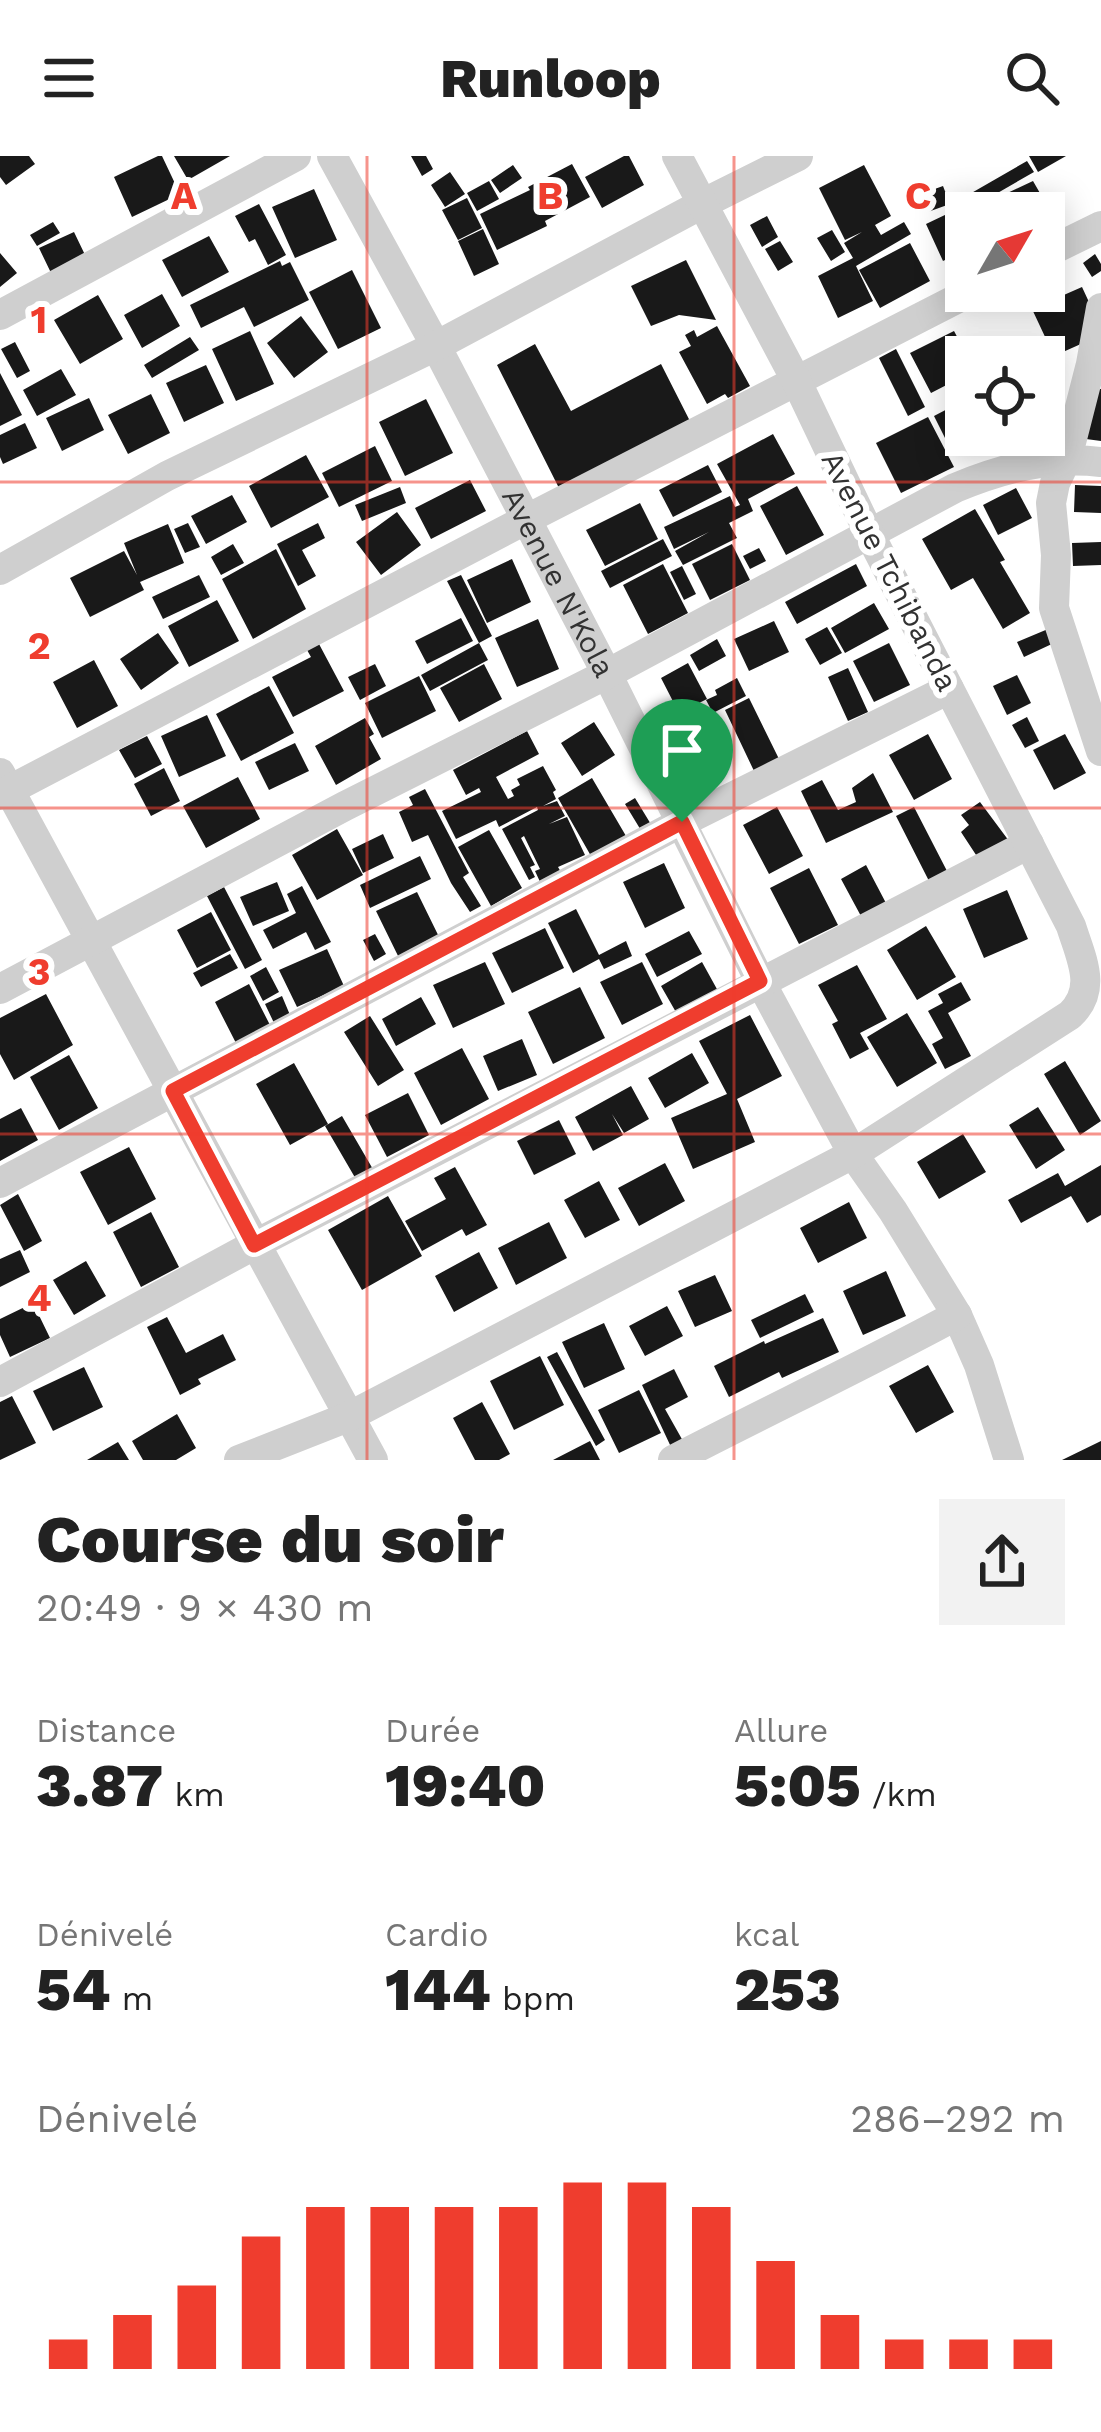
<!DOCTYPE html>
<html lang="fr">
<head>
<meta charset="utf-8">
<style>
	body { margin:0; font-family:"Work Sans",sans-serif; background:#f2f2f2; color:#222; height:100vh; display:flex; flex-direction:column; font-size:45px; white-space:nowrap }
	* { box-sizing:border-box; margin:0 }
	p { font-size:39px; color:#767676 }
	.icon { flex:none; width:66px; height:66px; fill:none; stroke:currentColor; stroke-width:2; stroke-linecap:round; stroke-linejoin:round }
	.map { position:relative; height:1304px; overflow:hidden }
	.sheet { display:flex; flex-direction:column; background:#fff; flex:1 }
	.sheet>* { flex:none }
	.needle { width:78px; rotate:51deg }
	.controls { position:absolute; left:945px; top:36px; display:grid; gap:24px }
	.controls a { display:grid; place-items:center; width:120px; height:120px; border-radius:0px; background:#fff; box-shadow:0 6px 30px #0003; font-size:60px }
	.pin { position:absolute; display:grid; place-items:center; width:102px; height:102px; color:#fff; margin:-123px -51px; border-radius:50% 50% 50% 0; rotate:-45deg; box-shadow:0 0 12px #0007 }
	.pin .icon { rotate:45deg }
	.round { display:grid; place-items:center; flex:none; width:126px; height:126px; border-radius:0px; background:#f2f2f2 }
	.overview { display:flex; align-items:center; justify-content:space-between; height:204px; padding:0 36px }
	h1 { font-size:66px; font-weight:800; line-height:90px }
	.metrics { display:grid; grid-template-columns:repeat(3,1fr); gap:18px; height:204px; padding:12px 36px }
	.metrics div { display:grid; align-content:center }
	.metrics b { font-size:60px; font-weight:800 }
	.metrics small { font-size:33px; font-weight:400 }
	.metrics p { font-size:33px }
	.chart { height:336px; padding:24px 36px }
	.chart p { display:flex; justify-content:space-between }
	.chart svg { width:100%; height:216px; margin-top:12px; stroke:#ef3d2e; stroke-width:6 }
	header { display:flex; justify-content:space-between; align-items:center; height:156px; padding:0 36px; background:#fff; font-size:54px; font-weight:800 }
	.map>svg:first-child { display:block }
</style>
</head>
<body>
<header><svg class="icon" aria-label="menu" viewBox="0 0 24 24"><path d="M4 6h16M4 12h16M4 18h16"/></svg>Runloop<svg class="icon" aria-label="search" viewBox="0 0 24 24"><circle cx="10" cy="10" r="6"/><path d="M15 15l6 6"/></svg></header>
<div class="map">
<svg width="1101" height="1304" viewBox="0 0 1101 1304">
	<rect width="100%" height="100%" fill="#fff"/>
	<path fill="#191919" d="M0,0H29L35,8L6,29L0,21Z
		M158,0H162L180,38L132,61L114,21Z
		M174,0H230L188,24Z
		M411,0H426L433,13L422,20Z
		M624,0H629L644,29L602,52L585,21Z
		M1029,0H1066L1038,16Z
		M1027,5L1034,16L975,50L968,39Z
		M572,8L590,41L545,65L547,70L497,94L480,58L530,34L528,31Z
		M513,9L522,22L500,37L491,24Z
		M864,9L891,60L875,69L881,79L904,66L911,78L856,110L873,145L838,162L818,120L853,102L844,87L862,76L845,84L819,32Z
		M450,16L465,38L445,51L431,29Z
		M489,25L499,43L477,55L467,37Z
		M1033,25L1056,65L1044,71V57H990L986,47Z
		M943,30L950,48L925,57L918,39Z
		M314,33L337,84L295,102L272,51Z
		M467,42L482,72L458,84L442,54Z
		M259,48L286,99L268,109L255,83L249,86L235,60Z
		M968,48L972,57H966V94L943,105L926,68Z
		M767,60L778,81L762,91L750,69Z
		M53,66L60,77L37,90L30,79Z
		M483,73L499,108L474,120L458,85Z
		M832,74L845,96L831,105L817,82Z
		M74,76L87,103L52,119L39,92Z
		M209,80L229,116L182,141L162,104Z
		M780,85L793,106L778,115L765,93Z
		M910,87L930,125L880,152L859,114Z
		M0,97L17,117L0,131Z
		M1095,98L1101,108V115L1092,121L1083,107Z
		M686,104L716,164L679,159L651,170L631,130Z
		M280,105L282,110L290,106L309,144L254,171L244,151L201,172L190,149Z
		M352,114L381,172L338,193L309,136Z
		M1082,131L1101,172V179L1054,200L1032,153Z
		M162,138L180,170L142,192L124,159Z
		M98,139L123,183L80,208L54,164Z
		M301,160L328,196L294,222L267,187Z
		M717,170L750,230L728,242L725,238L707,248L679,196L691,190L685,179L694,174L697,181Z
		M250,175L274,228L236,245L212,193Z
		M954,175L968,201L966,219L931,237L910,197Z
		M190,181L199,194L152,222L144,209Z
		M15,186L30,215L17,222L1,193Z
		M535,188L571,255L661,208L695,275L564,342L497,209Z
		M896,193L925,251L908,260L879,202Z
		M206,209L224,247L184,266L166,227Z
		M61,213L76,239L37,260L23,234Z
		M0,217L22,259L0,270Z
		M1094,232L1101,233V285L1086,283Z
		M151,238L170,277L128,298L108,259Z
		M89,242L104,274L62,295L46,262Z
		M426,243L453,297L405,320L379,266Z
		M955,249L966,272L945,282L934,260Z
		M928,261L954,311L901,337L876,287Z
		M25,267L37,292L3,308L0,301V279Z
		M773,278L795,318L748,343L753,355L729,367L737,382L683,409L675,395L709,376L674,393L664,371L730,340L735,351L740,349L717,308Z
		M375,290L392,325L339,351L322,317Z
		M306,299L329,341L271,372L249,330Z
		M708,309L722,336L673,361L659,334Z
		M470,324L486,355L431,383L415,352Z
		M1075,329L1101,330V357L1074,356Z
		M797,330L824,379L786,399L760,350Z
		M400,331L406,347L362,365L355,349Z
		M1016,332L1032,362L998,379L983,349Z
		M232,339L247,366L206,388L191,360Z
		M640,347L658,383L605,410L586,374Z
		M975,353L1005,404L1000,406L1030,457L1003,473L973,422L951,434L922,383Z
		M397,356L421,389L381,419L356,386Z
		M188,367L200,391L185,397L174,373Z
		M318,367L325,382L302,394L316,420L298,430L277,388Z
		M168,368L184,407L140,426L144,434L90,461L70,422L124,395L137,419L124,387Z
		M663,383L672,400L610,432L601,415Z
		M1101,386V409L1073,410L1072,387Z
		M233,388L244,407L221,419L211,401Z
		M732,388L750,424L710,444L692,408Z
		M759,392L766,405L750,413L743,400Z
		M276,393L306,453L253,483L222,423Z
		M512,403L531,446L487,467L467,424Z
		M663,408L688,457L648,478L623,429Z
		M856,408L867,430L797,468L785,446Z
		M682,410L696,438L684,444L670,416Z
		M199,419L210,441L163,463L152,441Z
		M461,419L492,480L479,487L447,425Z
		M217,444L239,485L189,511L168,470Z
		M874,447L889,473L845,497L831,472Z
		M461,462L473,485L427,508L415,485Z
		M538,463L559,513L517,531L495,482Z
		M774,465L789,496L749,515L734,483Z
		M827,471L842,497L820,509L805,483Z
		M1048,473L1054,487L1024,501L1017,486Z
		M158,477L179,507L141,534L120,503Z
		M717,483L726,500L699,515L690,499Z
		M479,487L488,504L430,535L421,519Z
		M889,487L910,529L874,546L853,505Z
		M319,488L344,535L293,561L272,521L311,501L307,494Z
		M94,504L118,550L77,572L53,526Z
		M688,507L707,543L679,557L661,522Z
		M375,508L386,530L360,544L348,521Z
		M484,508L502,543L459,566L440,532Z
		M848,512L868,556L848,565L828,521Z
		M1017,519L1031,547L1007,559L993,530Z
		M419,520L436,555L382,582L365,547Z
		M737,522L746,540L713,557L706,544L717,539L715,534Z
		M269,530L294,577L241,605L216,558Z
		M749,542L779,603L754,615L725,554Z
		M207,559L226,600L179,621L161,580Z
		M1027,561L1039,585L1025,592L1012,569Z
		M365,562L374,578L369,581L381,603L336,629L315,590Z
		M594,566L615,599L582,620L561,587Z
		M527,575L539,598L496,621L508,643L514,640L511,634L520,629L517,623L543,610L556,634L553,636L556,643L543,650L557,645L565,660L549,668L567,661L585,699L558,711L562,718L541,728L535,715L540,713L524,680L521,682L535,709L530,711L535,721L529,724L502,673L538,654L537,651L499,671L496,664L456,683L442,655L481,636L479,632L466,639L453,614Z
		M928,578L952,623L914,644L889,599Z
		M1065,578L1086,617L1054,634L1033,594Z
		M147,580L162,608L135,622L119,594Z
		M295,587L309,615L269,634L255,606Z
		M164,612L180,645L151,660L134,628Z
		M873,617L893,656L826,687L801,635L822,624L838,654L856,646L852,632Z
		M238,621L260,663L206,692L183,650Z
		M592,622L626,680L591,700L558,642Z
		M425,633L469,717L463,721L481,750L470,756L451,727L428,679L412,686L399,656L413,649L409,641Z
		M635,642L652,670L642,676L625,648Z
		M980,646L1009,685L980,705L961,676L969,669L961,659Z
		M777,651L803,700L769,718L743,669Z
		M914,651L947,715L929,725L896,660Z
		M337,673L363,719L317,744L292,699Z
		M489,674L522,732L491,750L458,691Z
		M383,678L394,702L363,717L352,693Z
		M420,700L431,723L370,752L360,729Z
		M664,707L685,752L645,772L623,726Z
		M866,709L887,749L862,762L841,723Z
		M809,712L838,769L799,788L770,732Z
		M277,726L289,755L253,770L240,741Z
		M302,730L331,786L315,794L306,776L273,793L263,774L296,757L287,738Z
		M224,731L262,804L245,813L207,740Z
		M1007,734L1028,783L984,802L963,753Z
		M417,736L443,789L402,808L376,755Z
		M576,753L599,799L626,785L632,800L604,813L599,803L573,817L548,767Z
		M211,756L231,794L197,812L177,774Z
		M926,770L956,821L917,844L887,794Z
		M545,772L564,812L512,837L492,797Z
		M689,775L702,798L657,821L645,798Z
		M375,778L386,798L374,805L363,784Z
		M327,793L344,830L297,851L279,814Z
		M230,798L238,812L201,831L193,817Z
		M485,806L505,848L453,872L433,829Z
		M642,806L663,848L622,869L600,826Z
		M702,806L718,835L677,858L661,830Z
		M857,809L887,863L860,877L869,893L850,903L832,868L838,865L818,829Z
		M266,811L279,836L263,845L250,820Z
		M961,826L971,844L948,857L971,900L945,913L932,888L943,882L928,855L943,847L938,838Z
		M249,828L271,871L237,889L215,846Z
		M580,831L605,882L553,908L528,856Z
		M46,838L73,889L14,924L0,898V862Z
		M282,840L290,859L274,867L265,848Z
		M421,841L436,868L396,890L382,863Z
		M907,857L937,907L897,931L867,881Z
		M750,859L782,920L737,943L755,986L693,1013L671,962L727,938L699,885Z
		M370,860L404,914L378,930L344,876Z
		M522,883L537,919L498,935L483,900Z
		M462,892L489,943L441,969L414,917Z
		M692,897L709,927L665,952L648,922Z
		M69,899L98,952L59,974L30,921Z
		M1065,905L1101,965L1080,979L1044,918Z
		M294,907L328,968L290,989L256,928Z
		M631,930L649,963L624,977L612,958L623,979L593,995L575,961Z
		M408,937L429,979L387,1001L365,959Z
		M1038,951L1065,994L1036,1013L1009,969Z
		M21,952L38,984L0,1005V963Z
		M342,960L374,1015L357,1025L325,970Z
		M559,964L576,998L534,1019L517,985Z
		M963,978L986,1016L939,1043L917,1006Z
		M129,991L156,1043L108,1069L80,1016Z
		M665,1007L685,1045L639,1070L618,1032Z
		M1101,1009V1059L1087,1067L1071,1040L1021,1067L1008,1044L1058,1017L1065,1030Z
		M455,1011L487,1069L466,1080L462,1073L422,1095L405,1065L446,1043L434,1022Z
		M599,1025L620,1064L585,1082L564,1044Z
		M18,1038L42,1085L24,1095L0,1049Z
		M388,1040L422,1100L362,1134L328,1074Z
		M849,1046L867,1082L818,1107L800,1072Z
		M151,1056L179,1111L141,1131L113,1076Z
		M549,1066L567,1102L516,1129L498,1092Z
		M20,1094L30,1116L0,1131V1103Z
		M479,1096L498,1132L454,1156L435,1120Z
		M86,1105L106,1140L74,1159L53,1124Z
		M886,1115L906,1160L863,1179L843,1135Z
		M715,1119L732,1155L695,1171L678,1135Z
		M805,1138L814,1156L760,1182L751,1164Z
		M33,1147L50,1182L10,1201L0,1179V1163Z
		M667,1150L683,1180L645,1200L629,1170Z
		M167,1161L186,1197L223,1178L236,1204L198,1223L201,1228L180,1239L147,1171Z
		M823,1162L839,1196L782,1222L779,1216L729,1241L714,1210L764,1185L765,1188Z
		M604,1167L625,1213L584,1232L562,1186Z
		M557,1196L605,1284L596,1290L547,1201Z
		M540,1200L564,1249L514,1274L490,1225Z
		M928,1209L954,1256L916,1277L889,1230Z
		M84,1211L103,1251L53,1275L33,1235Z
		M674,1213L688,1241L665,1253L683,1285L671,1291L642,1229Z
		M639,1234L661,1277L619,1297L598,1254Z
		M12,1240L36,1287L0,1304V1246Z
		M482,1246L510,1298L499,1304H475L453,1262Z
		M177,1258L196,1292L176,1304H143L132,1285Z
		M590,1285L600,1304H553Z
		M1101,1285V1304H1062Z
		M118,1286L129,1304H87Z"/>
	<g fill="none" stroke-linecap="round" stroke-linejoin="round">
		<g stroke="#cfcfcf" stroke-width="30">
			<path id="s1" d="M332,0L436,190L607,518L760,825L853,998L893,1055L957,1159L979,1209L1009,1304"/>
			<path d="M1044,98L1101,70"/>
			<path d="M1101,152L1091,208L1067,302L1055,327L1051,347L1056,399L1054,452L1101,595"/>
			<path d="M0,159L296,0"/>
			<path d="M0,414L167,320L436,190L702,48L798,0"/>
			<path d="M0,617L373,1304"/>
			<path d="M0,639L525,364L972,135"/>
			<path d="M0,833L345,650L607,518L955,332C1003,312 1050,300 1101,306"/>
			<path d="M0,1027L682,666L949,533"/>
			<path d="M0,1226L254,1089L1029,688"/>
			<path d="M239,1304L348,1261L853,998L1070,859C1098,833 1081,802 1071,770L869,377L796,224L677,0"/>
			<path d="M673,1304C767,1255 863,1210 957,1159"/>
		</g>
	</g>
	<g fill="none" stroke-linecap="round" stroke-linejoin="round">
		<g stroke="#fff" stroke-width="24">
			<path id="route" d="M682,666L760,825L254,1089L173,935Z"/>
		</g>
		<use href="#route" stroke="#ef3d2e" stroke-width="15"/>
	</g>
	<path fill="none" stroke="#ef3d2e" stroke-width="3" stroke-opacity="0.55" d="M367,0V1304M734,0V1304M0,326H1101M0,652H1101M0,978H1101"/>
	<g text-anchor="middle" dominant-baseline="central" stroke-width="12" stroke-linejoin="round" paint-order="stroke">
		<g font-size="30" fill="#323232" stroke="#fff">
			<text transform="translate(890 415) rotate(63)">Avenue Tchibanda</text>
			<text stroke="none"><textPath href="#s1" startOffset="483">Avenue N'Kola</textPath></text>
		</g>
	</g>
	<g font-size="39" text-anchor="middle" font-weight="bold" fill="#ef3d2e" stroke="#fff" stroke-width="12" stroke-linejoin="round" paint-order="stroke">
		<text x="184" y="53">A</text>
		<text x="550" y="53">B</text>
		<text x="918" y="53">C</text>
		<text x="39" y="177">1</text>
		<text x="39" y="503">2</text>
		<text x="39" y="829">3</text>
		<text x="39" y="1155">4</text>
	</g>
</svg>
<div class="controls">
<a><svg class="needle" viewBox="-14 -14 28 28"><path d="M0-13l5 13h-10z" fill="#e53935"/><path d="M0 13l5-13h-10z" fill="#767676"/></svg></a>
<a><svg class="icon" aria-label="locate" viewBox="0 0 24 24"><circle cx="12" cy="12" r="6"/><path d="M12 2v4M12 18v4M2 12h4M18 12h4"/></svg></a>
</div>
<div class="pin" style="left:682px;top:666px;background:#1e9e55"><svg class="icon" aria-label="arrive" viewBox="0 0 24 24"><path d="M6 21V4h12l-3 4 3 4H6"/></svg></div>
</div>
<section class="sheet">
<div class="overview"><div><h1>Course du soir</h1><p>20:49 · 9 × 430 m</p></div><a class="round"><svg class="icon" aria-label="share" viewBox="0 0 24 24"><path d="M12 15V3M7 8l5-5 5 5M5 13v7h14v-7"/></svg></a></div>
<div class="metrics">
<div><p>Distance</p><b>3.87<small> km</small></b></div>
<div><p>Durée</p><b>19:40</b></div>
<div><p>Allure</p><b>5:05<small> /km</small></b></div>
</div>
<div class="metrics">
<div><p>Dénivelé</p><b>54<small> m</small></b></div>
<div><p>Cardio</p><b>144<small> bpm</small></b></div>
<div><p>kcal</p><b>253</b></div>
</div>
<div class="chart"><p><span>Dénivelé</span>286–292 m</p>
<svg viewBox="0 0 160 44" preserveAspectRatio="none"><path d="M5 44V38M15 44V33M25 44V27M35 44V17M45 44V11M55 44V11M65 44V11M75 44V11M85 44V6M95 44V6M105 44V11M115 44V22M125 44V33M135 44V38M145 44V38M155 44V38"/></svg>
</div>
</section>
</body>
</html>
